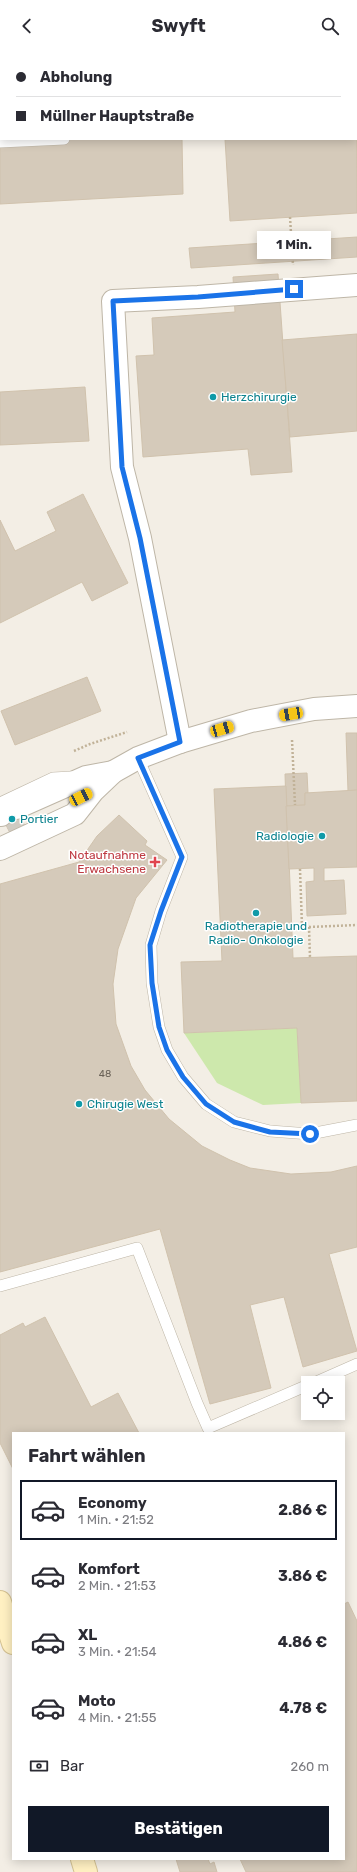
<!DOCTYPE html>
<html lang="de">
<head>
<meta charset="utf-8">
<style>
  :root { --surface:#fff; --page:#f7f7f7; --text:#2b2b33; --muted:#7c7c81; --line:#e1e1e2; --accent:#111827 }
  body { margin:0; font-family:Rubik,sans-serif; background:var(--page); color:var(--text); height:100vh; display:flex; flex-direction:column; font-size:15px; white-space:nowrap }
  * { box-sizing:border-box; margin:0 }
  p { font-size:13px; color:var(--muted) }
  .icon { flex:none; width:22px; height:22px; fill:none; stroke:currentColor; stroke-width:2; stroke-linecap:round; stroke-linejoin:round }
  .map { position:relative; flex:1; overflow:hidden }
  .sheet { position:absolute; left:12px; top:1380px; width:333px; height:428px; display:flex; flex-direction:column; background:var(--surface); border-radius:0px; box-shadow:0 2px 10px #0003 }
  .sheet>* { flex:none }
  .hud { position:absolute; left:0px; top:0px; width:357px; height:88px; box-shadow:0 2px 10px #0003; display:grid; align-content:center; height:88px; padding:0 16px; background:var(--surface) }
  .tools { position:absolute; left:301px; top:1324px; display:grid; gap:8px }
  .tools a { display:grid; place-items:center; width:44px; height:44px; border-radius:0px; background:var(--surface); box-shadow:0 2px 10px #0003; font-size:20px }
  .end { position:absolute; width:18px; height:18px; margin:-9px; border:5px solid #1a73e8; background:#fff; box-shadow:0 0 0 2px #fff }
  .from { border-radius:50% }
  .bubble { position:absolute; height:28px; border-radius:0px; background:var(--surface); box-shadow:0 2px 10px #0003; font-size:13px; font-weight:700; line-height:28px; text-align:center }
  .car { position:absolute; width:12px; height:24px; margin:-12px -6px; border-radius:5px; box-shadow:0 0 3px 1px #0007; background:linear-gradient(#f5c518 24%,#345 0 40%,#f5c518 0 76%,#345 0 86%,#f5c518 0) }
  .hud b { display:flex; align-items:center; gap:14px; height:38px; font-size:15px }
  .hud b+b { border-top:1px solid var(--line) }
  .hud i { width:10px; height:10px; background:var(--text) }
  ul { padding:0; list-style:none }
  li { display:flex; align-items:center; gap:12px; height:60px; margin:0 8px 6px; padding:0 8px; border:2px solid transparent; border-radius:0px }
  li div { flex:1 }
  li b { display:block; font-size:15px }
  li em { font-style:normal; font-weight:700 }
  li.on { border-color:var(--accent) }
  li>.icon { width:36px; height:36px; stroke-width:1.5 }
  h2 { padding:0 16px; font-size:18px; line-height:48px }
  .pay { display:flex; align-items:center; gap:10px; height:44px; padding:0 16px; font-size:15px }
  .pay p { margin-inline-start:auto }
  .cta { display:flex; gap:8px; margin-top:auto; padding:8px 16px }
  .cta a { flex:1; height:46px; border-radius:0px; background:var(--accent); color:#fff; font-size:16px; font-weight:700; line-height:46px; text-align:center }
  header { display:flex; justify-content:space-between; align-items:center; height:52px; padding:0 16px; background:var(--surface); font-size:18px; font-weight:700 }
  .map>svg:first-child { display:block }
</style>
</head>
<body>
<header><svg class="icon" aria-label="back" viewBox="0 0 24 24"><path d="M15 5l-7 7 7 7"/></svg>Swyft<svg class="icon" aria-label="search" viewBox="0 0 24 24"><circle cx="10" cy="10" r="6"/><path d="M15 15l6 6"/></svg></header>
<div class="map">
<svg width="357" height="1820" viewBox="0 0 357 1820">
  <rect width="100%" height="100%" fill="#f3eee5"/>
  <polygon fill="#cde8ac" points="297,976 301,1051 263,1053 217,1031 184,981"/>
  <g fill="#d5caba" stroke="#d0c2ad">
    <polygon points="356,3 357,161 230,169 225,87 356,87"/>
    <polygon points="0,17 1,87 182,87 183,142 0,152"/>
    <polygon points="357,185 357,205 191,216 189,196"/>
    <polygon points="278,222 292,420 251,423 248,397 143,405 136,304 154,303 152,266 235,260 233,225"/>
    <polygon points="357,282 357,379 290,385 282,288"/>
    <polygon points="85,335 89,389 0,393 0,340"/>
    <polygon points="83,442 128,531 92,549 82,530 0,571 0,468 15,499 56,479 47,460"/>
    <polygon points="87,625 101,659 15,693 1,659"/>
    <polygon points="346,681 357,681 357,738 348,739"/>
    <polygon points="307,721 308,741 305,741 305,753 286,754 285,722"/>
    <polygon points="286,734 293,906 357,904 357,1049 301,1051 297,976 184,981 181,910 222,909 214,737"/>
    <polygon points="357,738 357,815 324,816 324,829 344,828 346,862 307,864 306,830 314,829 314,816 289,817 286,754 305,753 305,741"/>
    <polygon points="13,750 27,778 12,785 0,761"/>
    <polygon points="119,763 147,789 145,793 167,808 136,846 118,897 113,932 116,972 131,1014 145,1038 169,1067 202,1094 230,1108 250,1116 291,1122 331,1120 357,1114 357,1195 329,1202 357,1299 303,1315 284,1245 250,1253 271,1336 210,1352 160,1177 0,1220 0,832 79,810 97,784"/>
    <polygon points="45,1265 91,1355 118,1341 139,1381 13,1381 13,1417 0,1391 0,1283 23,1271 25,1275"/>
    <polygon points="348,1550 357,1569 357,1820 246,1820 240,1807 344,1807 344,1552"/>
    <polygon points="176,1807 208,1807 210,1812 214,1810 217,1820 180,1820"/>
  </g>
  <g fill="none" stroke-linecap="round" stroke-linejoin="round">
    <polyline stroke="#d0cbc2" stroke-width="22" stroke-dasharray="22 11" stroke-linecap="butt" points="9,779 24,772"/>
    <g stroke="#beb6a7" stroke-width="12">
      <g id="lane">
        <polyline points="118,1 140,0"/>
        <polyline points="0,6 1,6"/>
        <polyline points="0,90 64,87"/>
        <polyline points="138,706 182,805 161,859 151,893 152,931 159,975 167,998 183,1025 206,1052 234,1070 270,1079 310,1082 357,1073"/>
        <polyline points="0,751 53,726 71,725"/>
        <polyline points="0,1234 137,1196 197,1351 208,1376 308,1333"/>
        <polyline points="314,1331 357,1312"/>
      </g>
    </g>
    <g stroke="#beb6a7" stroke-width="24">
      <g id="street">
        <polyline points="180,690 140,486 122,415 113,249 198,245 357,233"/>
        <polyline points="16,756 86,725 113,720"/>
        <polyline points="0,763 1,763"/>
        <polyline points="0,797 75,762 93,739 113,720 138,706 180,690 251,669 314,657 357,654"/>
      </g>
    </g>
    <g stroke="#d4c293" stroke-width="24">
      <g id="secondary">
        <polyline points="0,1550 13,1591"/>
        <polyline points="82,1807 86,1820"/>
      </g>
    </g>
    <g stroke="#c1b298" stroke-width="2.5" stroke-dasharray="2 2" stroke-linecap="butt">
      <polyline points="290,165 293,213"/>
      <polyline points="292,688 295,753"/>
      <polyline points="74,699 90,692 127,680"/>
      <polyline points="300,817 302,874 309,875 310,906"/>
      <polyline points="309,875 357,873"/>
    </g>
    <use href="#lane" stroke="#fff" stroke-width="11"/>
    <use href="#street" stroke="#fff" stroke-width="22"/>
    <use href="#secondary" stroke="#fff0c2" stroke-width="22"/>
  </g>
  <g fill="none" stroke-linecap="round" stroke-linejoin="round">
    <polyline stroke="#1a73e8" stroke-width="5" points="294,237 198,245 113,249 122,415 140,486 180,690 138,706 182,805 161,859 150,893 152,931 159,975 167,998 183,1025 206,1052 234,1070 270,1080 310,1082"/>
  </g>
  <g fill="#0f9aa8" stroke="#fff" stroke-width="1.5">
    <circle cx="213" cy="345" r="4"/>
    <circle cx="12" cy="767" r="4"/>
    <circle cx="322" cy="784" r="4"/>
    <circle cx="256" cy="861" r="4"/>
    <circle cx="79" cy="1052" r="4"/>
  </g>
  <path fill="#e0444e" stroke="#fff" stroke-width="1.5" d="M153 804h4v4h4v4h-4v4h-4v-4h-4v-4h4z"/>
  <g text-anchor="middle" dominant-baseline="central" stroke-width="3" stroke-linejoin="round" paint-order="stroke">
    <g font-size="10" fill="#696156">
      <text x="105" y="1022">48</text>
    </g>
    <g font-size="12" fill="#0d838f" stroke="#fff" text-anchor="start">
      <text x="221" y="345">Herzchirurgie</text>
      <text x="20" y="767">Portier</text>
      <text x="314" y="784" text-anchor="end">Radiologie</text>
      <text x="256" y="874" text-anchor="middle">Radiotherapie und<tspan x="256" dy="14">Radio- Onkologie</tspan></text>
      <text x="87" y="1052">Chirugie West</text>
    </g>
    <g font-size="12" fill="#be3a42" stroke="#fff" text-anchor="end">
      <text x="146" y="803">Notaufnahme<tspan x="146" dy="14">Erwachsene</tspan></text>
    </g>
  </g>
</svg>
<div class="tools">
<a><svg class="icon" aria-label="locate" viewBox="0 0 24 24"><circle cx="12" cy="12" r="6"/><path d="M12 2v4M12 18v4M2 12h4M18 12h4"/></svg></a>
</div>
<i class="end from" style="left:310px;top:1082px"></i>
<i class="end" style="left:294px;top:237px"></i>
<div class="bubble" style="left:257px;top:179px;width:74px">1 Min.</div>
<i class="car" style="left:291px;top:662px;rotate:260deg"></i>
<i class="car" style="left:222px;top:677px;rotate:74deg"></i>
<i class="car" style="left:81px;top:745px;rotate:64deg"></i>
<div class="hud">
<b><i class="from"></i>Abholung</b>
<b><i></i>Müllner Hauptstraße</b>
</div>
<section class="sheet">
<h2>Fahrt wählen</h2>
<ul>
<li class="on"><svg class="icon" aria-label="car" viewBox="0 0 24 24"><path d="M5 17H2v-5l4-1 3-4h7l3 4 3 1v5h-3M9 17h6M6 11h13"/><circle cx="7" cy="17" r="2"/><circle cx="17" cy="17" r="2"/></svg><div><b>Economy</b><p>1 Min. · 21:52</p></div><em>2.86 €</em></li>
<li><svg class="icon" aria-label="car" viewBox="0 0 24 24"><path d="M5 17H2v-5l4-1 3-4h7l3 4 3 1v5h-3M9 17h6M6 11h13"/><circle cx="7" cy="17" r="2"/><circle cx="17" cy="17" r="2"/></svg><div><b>Komfort</b><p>2 Min. · 21:53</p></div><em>3.86 €</em></li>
<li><svg class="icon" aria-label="car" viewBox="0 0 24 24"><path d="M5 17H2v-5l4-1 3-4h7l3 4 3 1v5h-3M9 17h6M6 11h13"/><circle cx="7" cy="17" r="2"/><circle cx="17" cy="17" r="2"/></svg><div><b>XL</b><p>3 Min. · 21:54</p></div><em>4.86 €</em></li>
<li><svg class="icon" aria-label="car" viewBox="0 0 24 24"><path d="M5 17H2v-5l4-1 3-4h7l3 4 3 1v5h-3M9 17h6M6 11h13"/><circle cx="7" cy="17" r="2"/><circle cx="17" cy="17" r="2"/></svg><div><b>Moto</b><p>4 Min. · 21:55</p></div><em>4.78 €</em></li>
</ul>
<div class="pay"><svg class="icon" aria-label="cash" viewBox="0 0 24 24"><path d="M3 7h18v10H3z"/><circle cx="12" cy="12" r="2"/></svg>Bar<p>260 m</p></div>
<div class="cta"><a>Bestätigen</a></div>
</section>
</div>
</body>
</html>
